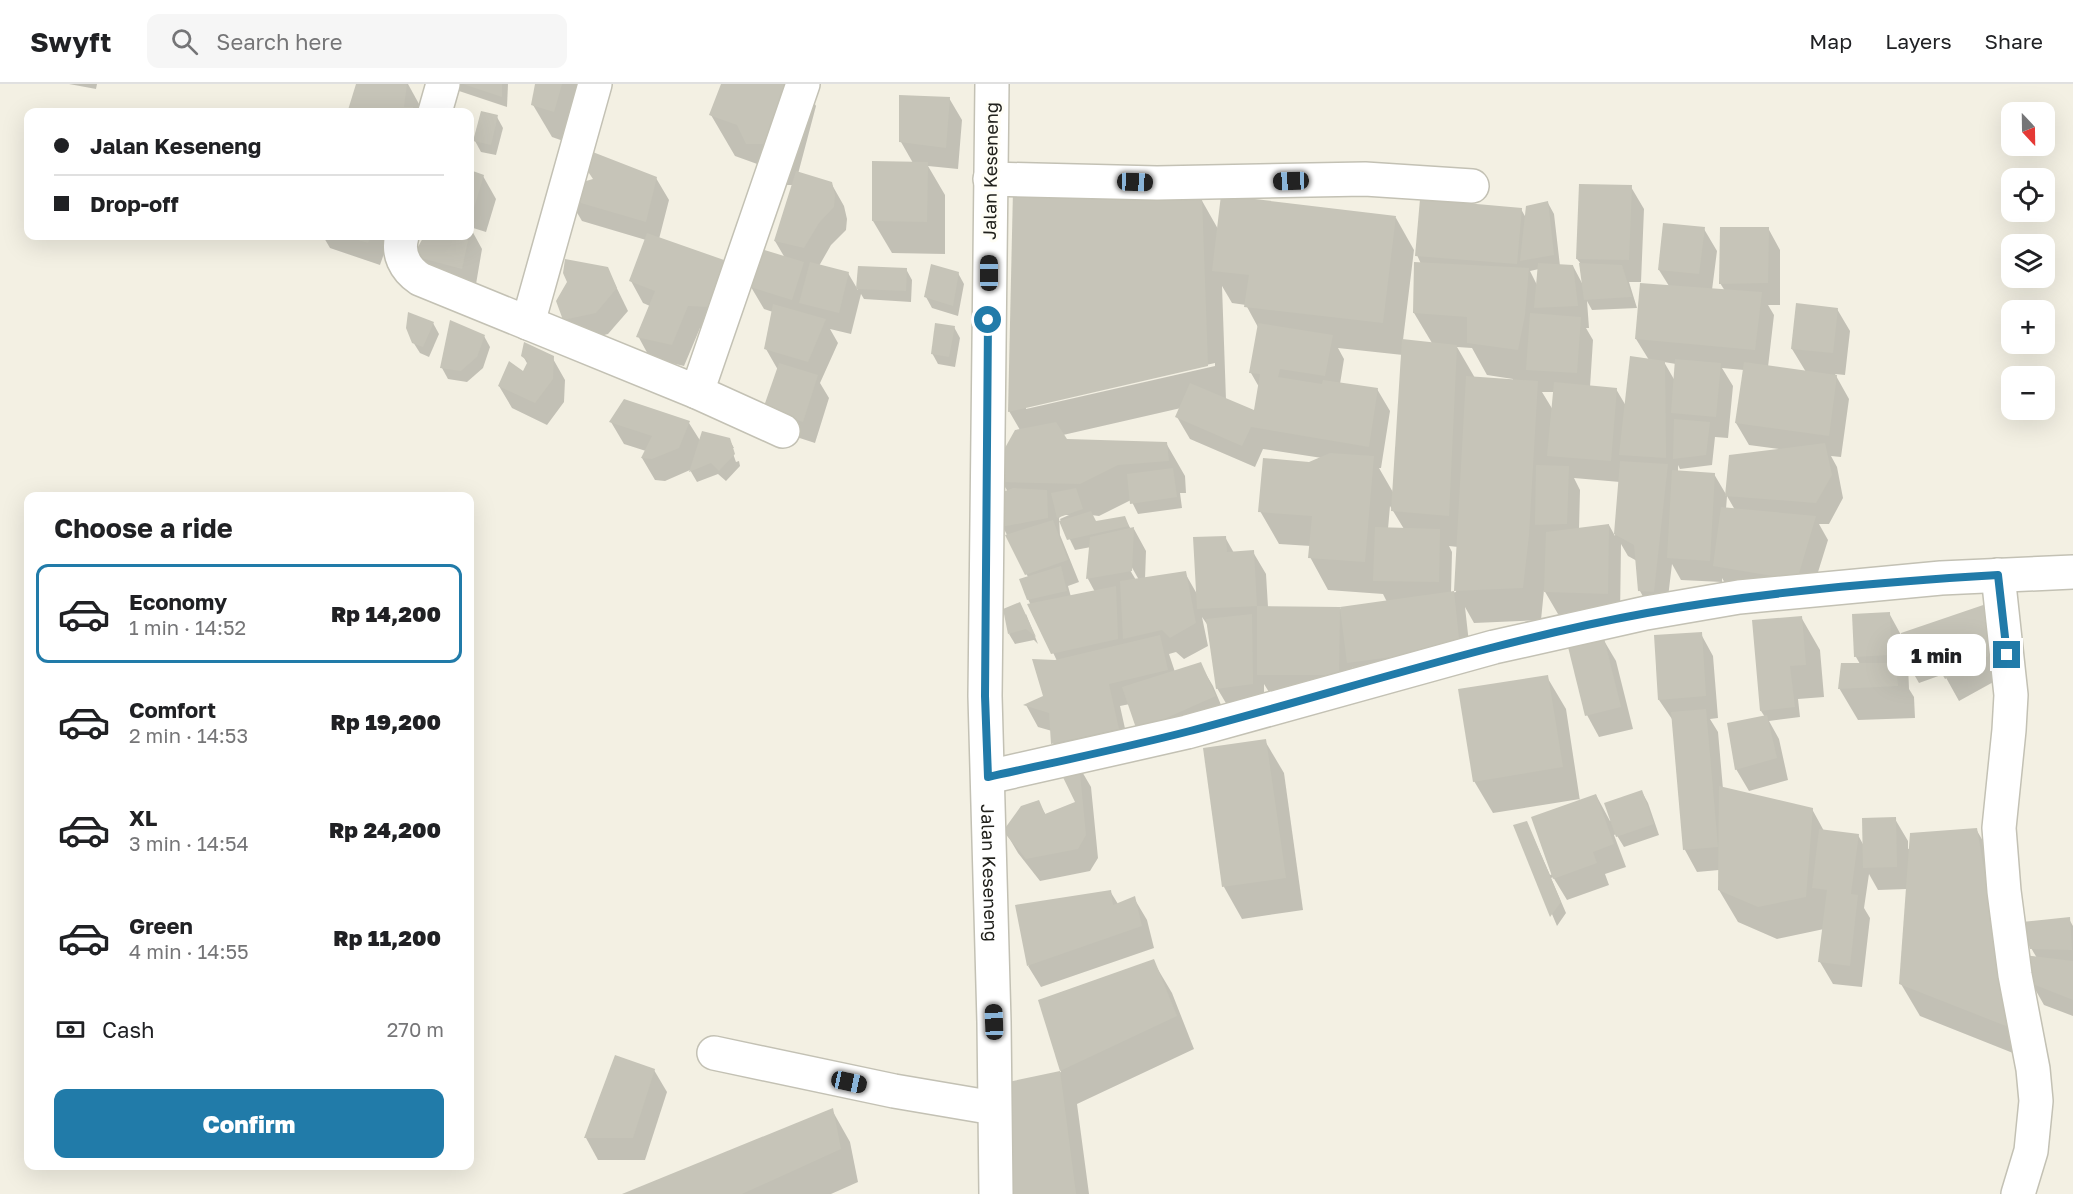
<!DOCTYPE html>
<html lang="en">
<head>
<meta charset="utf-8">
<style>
  :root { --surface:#fff; --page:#f6f6f6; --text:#202124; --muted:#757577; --line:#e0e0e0; --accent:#217ba9 }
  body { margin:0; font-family:"Golos Text",sans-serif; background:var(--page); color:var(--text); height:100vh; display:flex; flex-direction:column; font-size:22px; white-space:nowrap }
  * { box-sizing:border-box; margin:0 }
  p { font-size:20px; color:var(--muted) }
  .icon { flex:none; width:33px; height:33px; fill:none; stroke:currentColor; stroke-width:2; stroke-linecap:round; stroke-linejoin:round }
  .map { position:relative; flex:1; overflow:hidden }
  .side { position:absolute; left:24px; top:408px; width:450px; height:678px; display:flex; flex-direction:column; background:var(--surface); border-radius:12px; box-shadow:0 6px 24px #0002 }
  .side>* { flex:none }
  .hud { position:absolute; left:24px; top:24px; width:450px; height:132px; border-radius:12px; box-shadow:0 6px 24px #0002; display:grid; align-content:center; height:132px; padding:0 30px; background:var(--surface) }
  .needle { width:39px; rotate:158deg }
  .tools { position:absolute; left:2001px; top:18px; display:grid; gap:12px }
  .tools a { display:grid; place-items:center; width:54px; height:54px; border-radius:12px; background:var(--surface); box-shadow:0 6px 24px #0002; font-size:30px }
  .end { position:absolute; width:27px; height:27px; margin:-14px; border:8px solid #217ba9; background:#fff; box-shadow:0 0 0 3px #fff }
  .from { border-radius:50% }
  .bubble { position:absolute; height:42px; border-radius:12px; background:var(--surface); box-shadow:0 6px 24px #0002; font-size:20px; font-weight:800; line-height:42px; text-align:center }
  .car { position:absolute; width:18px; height:36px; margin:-18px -9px; border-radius:8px; box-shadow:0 0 4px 2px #0007; background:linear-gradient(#222 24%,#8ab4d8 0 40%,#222 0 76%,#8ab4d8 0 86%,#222 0) }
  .hud b { display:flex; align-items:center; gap:21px; height:57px; font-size:22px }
  .hud b+b { border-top:2px solid var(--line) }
  .hud i { width:15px; height:15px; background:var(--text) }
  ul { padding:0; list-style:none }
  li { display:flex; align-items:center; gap:18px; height:99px; margin:0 12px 9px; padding:0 18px; border:3px solid transparent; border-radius:12px }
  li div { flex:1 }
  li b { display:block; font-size:22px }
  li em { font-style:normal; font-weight:800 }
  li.on { border-color:var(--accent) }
  li>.icon { width:54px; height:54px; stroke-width:1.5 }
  h2 { padding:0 30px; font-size:27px; line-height:72px }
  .pay { display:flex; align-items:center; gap:15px; height:66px; padding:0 30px; font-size:22px }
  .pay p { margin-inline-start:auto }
  .primary-button { display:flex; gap:12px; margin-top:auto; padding:12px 30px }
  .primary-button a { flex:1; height:69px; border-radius:12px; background:var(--accent); color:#fff; font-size:24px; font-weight:800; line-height:69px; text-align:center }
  header { display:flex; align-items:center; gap:36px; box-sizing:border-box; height:84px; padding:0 30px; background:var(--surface); border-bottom:2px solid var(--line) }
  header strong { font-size:28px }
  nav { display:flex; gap:33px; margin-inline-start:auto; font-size:21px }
  .search { width:420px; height:54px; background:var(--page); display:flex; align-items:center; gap:15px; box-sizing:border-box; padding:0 21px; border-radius:12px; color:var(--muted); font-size:22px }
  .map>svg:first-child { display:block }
</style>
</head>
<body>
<header>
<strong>Swyft</strong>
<div class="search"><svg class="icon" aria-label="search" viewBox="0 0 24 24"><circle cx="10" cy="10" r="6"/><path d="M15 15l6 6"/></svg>Search here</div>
<nav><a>Map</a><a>Layers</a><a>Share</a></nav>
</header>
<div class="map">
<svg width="2073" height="1110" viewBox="0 0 2073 1110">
  <rect width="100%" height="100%" fill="#f3f0e3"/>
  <g fill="#0003" fill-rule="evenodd">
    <polygon points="69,0 97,0 96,5"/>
    <polygon points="357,0 408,0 419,20 418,28 351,28 350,26"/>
    <polygon points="455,0 508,0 507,23 459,7"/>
    <polygon points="536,0 589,0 572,60 552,53 533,21"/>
    <polygon points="722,0 804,0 816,22 798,90 831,99 844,122 847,135 846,146 831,161 819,182 848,189 858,206 859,184 906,185 912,196 911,218 864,215 861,210 851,250 830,245 838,259 820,299 829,314 815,359 778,347 778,286 766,265 773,228 764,225 751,203 785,174 775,157 793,101 771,101 760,81 735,72 711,31"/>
    <polygon points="949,14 962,36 958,85 928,82 945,111 945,170 892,169 873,137 913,79 901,58"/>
    <polygon points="497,33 503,44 496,71 481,68 475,57"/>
    <polygon points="470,88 483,92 496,115 486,148 470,143"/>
    <polygon points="656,94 669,116 659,155 723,177 736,200 721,245 700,244 684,282 650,274 638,252 650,222 643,219 631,197 646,156 582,137 569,115"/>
    <path d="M 1631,103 L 1644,125 L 1641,198 L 1629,198 L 1637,224 L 1592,226 L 1587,217 L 1589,244 L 1586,244 L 1593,256 L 1590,303 L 1616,305 L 1626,322 L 1649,276 L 1636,255 L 1641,199 L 1641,200 L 1669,202 L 1659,186 L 1704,145 L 1717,167 L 1712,206 L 1725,207 L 1720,199 L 1768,144 L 1780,166 L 1780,221 L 1768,221 L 1774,231 L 1768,283 L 1806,288 L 1792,265 L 1837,225 L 1850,247 L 1845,291 L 1835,290 L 1849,315 L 1841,373 L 1831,372 L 1837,383 L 1843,414 L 1829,440 L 1819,440 L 1828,456 L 1809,517 L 1728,504 L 1722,494 L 1722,498 L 1681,496 L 1672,480 L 1666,530 L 1652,529 L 1640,507 L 1637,477 L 1628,472 L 1621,460 L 1620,532 L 1558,530 L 1544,506 L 1541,536 L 1474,539 L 1465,523 L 1472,586 L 1362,600 L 1352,583 L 1351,613 L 1272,613 L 1264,600 L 1264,621 L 1230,626 L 1217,604 L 1209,543 L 1202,533 L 1208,562 L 1184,575 L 1176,568 L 1169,570 L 1175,588 L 1200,580 L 1213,602 L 1227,635 L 1151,668 L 1130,620 L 1120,622 L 1130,667 L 1077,679 L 1091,703 L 1098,774 L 1090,787 L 1040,797 L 1018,769 L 1005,747 L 1038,718 L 1046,731 L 1077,719 L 1067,683 L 1053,659 L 1052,647 L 1038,643 L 1026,621 L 1045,613 L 1057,577 L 1028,515 L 1028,493 L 1003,443 L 1008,408 L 1002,398 L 1020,346 L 1009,327 L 1201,115 L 1218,145 L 1396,134 L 1414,166 L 1403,256 L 1432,259 L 1414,229 L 1421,180 L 1417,171 L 1521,125 L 1526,134 L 1548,119 L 1554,130 L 1560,182 L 1573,182 L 1583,201 L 1581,180 L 1577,175 ZM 1539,185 L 1538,203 L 1530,187 ZM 1222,202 L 1232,219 L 1246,221 L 1259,245 L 1251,289 L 1259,303 L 1255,328 L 1226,316 ZM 1457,263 L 1472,264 L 1487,291 L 1513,295 L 1513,297 L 1475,294 ZM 1338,264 L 1403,271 L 1394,410 L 1379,384 L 1381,384 L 1390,327 L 1377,305 L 1340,300 L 1344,275 ZM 1664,278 L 1676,280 L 1675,297 ZM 1215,279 L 1215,282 L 1026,325 L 1026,322 ZM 1722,284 L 1744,286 L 1736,339 L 1749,361 L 1779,365 L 1727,412 L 1714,390 L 1678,388 L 1678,381 L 1680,385 L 1712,381 L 1715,353 L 1728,354 L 1733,302 ZM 1542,308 L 1554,308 L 1553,326 ZM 1181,324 L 1177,333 L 1190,355 L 1255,383 L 1263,365 L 1322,374 L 1309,380 L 1260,427 L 1279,460 L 1311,462 L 1310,473 L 1328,506 L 1383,510 L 1387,518 L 1341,525 L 1268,523 L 1266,490 L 1253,468 L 1234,469 L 1225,453 L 1197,510 L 1185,489 L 1145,495 L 1146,467 L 1134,445 L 1131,445 L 1124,434 L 1096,438 L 1091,431 L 1099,432 L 1131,416 L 1138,430 L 1182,424 L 1180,409 L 1186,409 L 1185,392 L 1166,359 L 1066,357 L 1063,351 ZM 1574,394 L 1620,398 L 1615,452 L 1609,441 L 1579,445 L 1580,406 ZM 1727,412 L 1735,426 L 1726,425 ZM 1390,422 L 1404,445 L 1388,445 ZM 1069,431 L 1060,435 L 1075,466 L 1091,463 L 1088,495 L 1095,508 L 1071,513 L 1068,502 L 1079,498 L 1060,451 L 1059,434 L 1062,431 ZM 1449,462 L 1458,463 L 1456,508 L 1451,509 L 1452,468 ZM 1130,480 L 1139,496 L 1136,496 L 1127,481 Z"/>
    <polygon points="470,143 482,165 475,206 427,194 415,172 426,152 470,152"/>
    <polygon points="323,152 390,152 380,181 330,164"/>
    <polygon points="607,184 628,227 608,250 578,258 565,236"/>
    <polygon points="958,189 964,200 958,232 932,224 926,213"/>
    <polygon points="433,239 439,250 429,273 420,269 413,258"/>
    <polygon points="954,243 960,254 955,283 938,280 932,269"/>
    <polygon points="484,252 490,263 483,284 467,298 448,295 442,284"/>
    <polygon points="523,272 552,273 565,296 564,318 547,341 512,324 499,302 523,289 528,281"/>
    <polygon points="625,317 689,339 701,358 729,355 734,364 731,364 736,378 739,377 740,382 726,397 718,390 697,398 690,386 665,397 655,396 642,374 646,367 624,360 611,338"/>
    <polygon points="1994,519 2006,591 1959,617 1944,590 1919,599 1908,580 1909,605 1914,613 1915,634 1858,636 1839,604 1860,580 1856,573 1853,532 1889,529 1901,551"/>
    <polygon points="1026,530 1038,560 1034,556 1015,560 1009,550"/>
    <polygon points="1801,533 1820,566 1824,613 1798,615 1800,633 1769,637 1779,655 1788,696 1749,707 1736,685 1765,633 1761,627"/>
    <polygon points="1701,550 1713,572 1718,634 1710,635 1718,648 1723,705 1812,725 1824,747 1858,751 1864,762 1895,735 1908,757 1908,765 1976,745 1995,778 2028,975 1920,932 1901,900 1907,805 1878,806 1869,790 1864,824 1870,834 1862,903 1833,900 1820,878 1824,845 1777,855 1738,838 1719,806 1719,786 1697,788 1685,766 1674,638 1659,616"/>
    <polygon points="1603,555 1616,577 1633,645 1599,653 1587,631"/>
    <polygon points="1547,593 1566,625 1580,717 1596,711 1610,737 1642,708 1648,719 1659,751 1624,763 1616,750 1614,751 1626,783 1605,790 1609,801 1567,816 1553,793 1551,794 1566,829 1557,842 1515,742 1527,739 1550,791 1553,790 1580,715 1493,729 1474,697"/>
    <polygon points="1265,657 1284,689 1303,826 1242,835 1224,803"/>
    <polygon points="1110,807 1118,820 1134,814 1147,836 1154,864 1041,903 1028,882"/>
    <polygon points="2069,835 2073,842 2073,932 2044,921 2031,898 2037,874 2031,864"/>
    <polygon points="1153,877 1172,909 1194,965 1077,1020 1089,1110 1014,1110 1010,999 1061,988 1040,917"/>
    <polygon points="654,986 667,1008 645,1076 598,1076 586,1054"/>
    <polygon points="832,1026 850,1058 858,1098 831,1110 626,1110"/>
  </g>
  <g fill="#c6c4b8">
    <polygon points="356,0 407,0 404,23 413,23 413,28 355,28 348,26"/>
    <polygon points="463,0 502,0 502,13"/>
    <polygon points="535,0 562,0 554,28 531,21"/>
    <polygon points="721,0 788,0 772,60 746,60 737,41 709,31"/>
    <polygon points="899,11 950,13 946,64 899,58"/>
    <polygon points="481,27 498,31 491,61 473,57"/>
    <polygon points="585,65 657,93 646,138 567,115 579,99 593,95 583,80"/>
    <polygon points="872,77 928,78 927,138 872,137"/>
    <polygon points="470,86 484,91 473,127 470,126"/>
    <polygon points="796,87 832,98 835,111 834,123 819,139 804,164 774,157"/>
    <polygon points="1579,100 1632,101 1629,176 1576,175"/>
    <polygon points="1013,106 1202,114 1208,282 1008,328"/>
    <polygon points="1221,111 1396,132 1383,239 1244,223 1249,191 1212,187"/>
    <polygon points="1420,115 1522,124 1517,180 1415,172"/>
    <polygon points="1548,117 1554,171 1520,177 1526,122"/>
    <polygon points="1663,139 1705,143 1699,190 1658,186"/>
    <polygon points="1720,143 1769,143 1768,199 1719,200"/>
    <polygon points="647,149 724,176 709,223 688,222 672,261 636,253 655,207 629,197"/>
    <polygon points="345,152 371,152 368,159"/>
    <polygon points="424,152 469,152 462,185 413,172"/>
    <polygon points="761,165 804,178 792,216 750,203"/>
    <polygon points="565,175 608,183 617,204 596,229 563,236 556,217 567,198 563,189"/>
    <polygon points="810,178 849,188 839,229 799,219"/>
    <polygon points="1414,178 1529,184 1525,231 1518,266 1467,259 1467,233 1413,229"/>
    <polygon points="1538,179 1573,181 1578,222 1534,224"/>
    <polygon points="1579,179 1622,181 1632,213 1584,216"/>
    <polygon points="931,180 959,188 953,222 924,213"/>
    <polygon points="858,182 907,184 906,207 856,205"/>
    <polygon points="1640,199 1762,208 1755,266 1635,255"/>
    <polygon points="1796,219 1838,224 1833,269 1791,265"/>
    <polygon points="773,220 826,235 808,278 764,265"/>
    <polygon points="408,228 434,238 423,263 412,259 406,244"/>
    <polygon points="1530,229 1581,233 1577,289 1526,286"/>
    <polygon points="450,236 485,251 477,273 461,287 440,284"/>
    <polygon points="935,239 955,242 949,273 931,270"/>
    <polygon points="1258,239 1333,251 1325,292 1280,285 1278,293 1322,300 1323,296 1378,304 1369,363 1251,343 1242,362 1175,333 1190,299 1254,326 1260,290 1249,289"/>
    <polygon points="1402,255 1457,261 1449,432 1391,427"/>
    <polygon points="524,258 554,272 553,295 535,319 498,302 509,277 523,287 528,277 521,272"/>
    <polygon points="1630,272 1665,277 1666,374 1619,371"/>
    <polygon points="1675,275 1721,279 1716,333 1671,329"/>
    <polygon points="1744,278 1837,291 1829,352 1735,339"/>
    <polygon points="779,279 818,291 803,338 763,325"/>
    <polygon points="1466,292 1538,297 1529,451 1523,504 1454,507 1460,564 1347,579 1340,523 1454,507"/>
    <polygon points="1554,298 1617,304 1611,377 1547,372"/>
    <polygon points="624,315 690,337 679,364 652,375 641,374 652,352 609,338"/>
    <polygon points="1674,335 1710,338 1706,371 1673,375"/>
    <polygon points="1056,338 1067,355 1167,358 1169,377 1118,381 1080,400 1001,398 996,380 1015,346"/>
    <polygon points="702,347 730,354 735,370 719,387 711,379 689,388"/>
    <polygon points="1825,359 1832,391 1816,419 1725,412 1729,371"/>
    <polygon points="1330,369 1374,372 1365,478 1308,474 1312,432 1258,428 1263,374 1309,378"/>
    <polygon points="1620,377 1668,380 1654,508 1638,507 1634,461 1614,450"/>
    <polygon points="1536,381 1569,382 1567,440 1535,441"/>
    <polygon points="1173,384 1177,413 1130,420 1127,390"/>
    <polygon points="1672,386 1715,389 1710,477 1667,474"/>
    <polygon points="1013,404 1047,406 1048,434 1001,443 992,412"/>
    <polygon points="1076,404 1083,425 1057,434 1051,409"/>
    <polygon points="1721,423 1816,432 1797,496 1713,482"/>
    <polygon points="1091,427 1096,437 1125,432 1129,442 1067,456 1059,437"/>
    <polygon points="1053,436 1068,476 1025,491 1005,451"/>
    <polygon points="1609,440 1608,510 1544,508 1546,448"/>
    <polygon points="1134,443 1132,487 1086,495 1090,453"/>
    <polygon points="1375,443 1440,445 1439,498 1373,497"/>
    <polygon points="1226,452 1227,468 1254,466 1257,522 1340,523 1339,591 1257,591 1257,522 1197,525 1193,453"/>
    <polygon points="1061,482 1067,507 1027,516 1019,495"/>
    <polygon points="1186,487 1196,539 1170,554 1162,546 1123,555 1120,497"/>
    <polygon points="1116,502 1118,555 1051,570 1027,520"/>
    <polygon points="1995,517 1994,569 1945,595 1930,569 1905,578 1901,549"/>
    <polygon points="1020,518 1036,553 1026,545 1008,550 1003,525"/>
    <polygon points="1890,528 1891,571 1854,573 1852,530"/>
    <polygon points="1252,530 1253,600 1216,605 1206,535"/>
    <polygon points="1802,532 1806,581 1790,582 1795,623 1760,627 1752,536"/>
    <polygon points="1702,548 1706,612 1658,616 1654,551"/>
    <polygon points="1160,551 1168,586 1109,600 1119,645 1051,660 1049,629 1023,621 1043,612 1032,575 1055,576"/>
    <polygon points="1604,554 1621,623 1585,632 1568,563"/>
    <polygon points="1201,578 1216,612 1137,647 1122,603"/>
    <polygon points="1841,579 1896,579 1898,602 1838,605"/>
    <polygon points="1548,591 1563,683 1473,698 1458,605"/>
    <polygon points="1706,625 1718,763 1683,766 1671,628"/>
    <polygon points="1767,631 1777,674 1735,686 1727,639"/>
    <polygon points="1266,655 1286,794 1222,803 1203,664"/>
    <polygon points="1079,679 1086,751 1078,765 1026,775 1003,747 1021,722 1039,716 1045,730 1075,718 1058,683"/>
    <polygon points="1719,702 1813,724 1806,813 1758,823 1718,806"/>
    <polygon points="1642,706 1654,740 1616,753 1604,719"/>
    <polygon points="1596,710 1614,760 1593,768 1597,779 1553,795 1531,733"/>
    <polygon points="1896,733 1897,783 1863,784 1862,734"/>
    <polygon points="1527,737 1561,818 1550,833 1513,741"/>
    <polygon points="1977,744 2011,944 1899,900 1910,749"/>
    <polygon points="1819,745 1859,750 1851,810 1858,811 1850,882 1818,878 1827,806 1812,804"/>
    <polygon points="1111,806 1113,821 1135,812 1142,842 1027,882 1015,821"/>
    <polygon points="2070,833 2072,866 2030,865 2022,838"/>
    <polygon points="2023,871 2073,877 2073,916 2030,899"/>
    <polygon points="1154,875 1177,932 1060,987 1038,916"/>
    <polygon points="615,971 655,985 633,1054 584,1054"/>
    <polygon points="1060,987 1076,1110 1013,1110 1008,998"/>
    <polygon points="833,1024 841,1065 742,1110 622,1110"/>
  </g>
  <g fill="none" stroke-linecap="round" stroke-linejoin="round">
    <g stroke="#c3c1b4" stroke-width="36">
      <g id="minor">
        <path id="s1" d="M 992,0 L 985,612 L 994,938 L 996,1110"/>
        <polyline points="435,28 443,0"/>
        <polyline points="990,95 1157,99 1365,95 1472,102"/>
        <path d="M 402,152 C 397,169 405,185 420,195 L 697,308 L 783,347"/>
        <polyline points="528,239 595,0"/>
        <polyline points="697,308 803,0"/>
        <polyline points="1998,491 2011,611 2009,646 1999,744 2004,807 2015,891 2033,985 2036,1017 2031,1067 2018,1110"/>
        <polyline points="988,693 1187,648 1494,563 1646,529 1739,513 1941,494 2073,488"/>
        <polyline points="714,969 894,1007 994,1024"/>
      </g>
    </g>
    <use href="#minor" stroke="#fff" stroke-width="33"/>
  </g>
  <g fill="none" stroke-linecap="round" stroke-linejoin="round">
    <path stroke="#217ba9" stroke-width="8" d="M 988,236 L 985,612 L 988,693 C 1056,678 1124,664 1190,647 C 1342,607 1493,557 1647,529 C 1763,508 1880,498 1998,491 L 2007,571"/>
  </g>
  <g text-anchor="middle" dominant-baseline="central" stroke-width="6" stroke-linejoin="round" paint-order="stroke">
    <g font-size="18" fill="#21211c" stroke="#fffef6">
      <text transform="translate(990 87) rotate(-89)">Jalan Keseneng</text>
      <text stroke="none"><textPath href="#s1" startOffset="789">Jalan Keseneng</textPath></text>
    </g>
  </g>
</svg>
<div class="tools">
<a><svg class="needle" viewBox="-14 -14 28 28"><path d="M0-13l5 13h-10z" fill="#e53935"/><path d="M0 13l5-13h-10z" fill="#757577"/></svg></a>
<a><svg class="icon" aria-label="locate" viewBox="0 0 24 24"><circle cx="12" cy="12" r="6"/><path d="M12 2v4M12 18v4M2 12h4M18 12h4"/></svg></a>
<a><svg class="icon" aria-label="layers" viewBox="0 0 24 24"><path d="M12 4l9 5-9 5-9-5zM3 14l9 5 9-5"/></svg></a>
<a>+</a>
<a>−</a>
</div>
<i class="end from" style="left:988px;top:236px"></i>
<i class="end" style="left:2007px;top:571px"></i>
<div class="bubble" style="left:1887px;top:550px;width:99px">1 min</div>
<i class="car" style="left:1291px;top:97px;rotate:268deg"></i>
<i class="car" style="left:1135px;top:98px;rotate:92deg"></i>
<i class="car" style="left:989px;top:189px;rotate:0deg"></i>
<i class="car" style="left:994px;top:938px;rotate:358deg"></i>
<i class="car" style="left:849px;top:998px;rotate:102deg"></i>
<div class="hud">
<b><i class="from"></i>Jalan Keseneng</b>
<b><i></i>Drop-off</b>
</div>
<section class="side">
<h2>Choose a ride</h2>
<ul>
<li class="on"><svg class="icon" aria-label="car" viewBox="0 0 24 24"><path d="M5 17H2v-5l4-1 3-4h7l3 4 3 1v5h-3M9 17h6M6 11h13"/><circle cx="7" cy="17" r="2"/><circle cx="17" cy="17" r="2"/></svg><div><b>Economy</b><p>1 min · 14:52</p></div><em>Rp 14,200</em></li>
<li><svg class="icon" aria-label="car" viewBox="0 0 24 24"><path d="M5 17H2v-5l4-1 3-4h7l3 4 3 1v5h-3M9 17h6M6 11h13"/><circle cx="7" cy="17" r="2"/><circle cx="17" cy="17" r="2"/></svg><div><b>Comfort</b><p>2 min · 14:53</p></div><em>Rp 19,200</em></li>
<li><svg class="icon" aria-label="car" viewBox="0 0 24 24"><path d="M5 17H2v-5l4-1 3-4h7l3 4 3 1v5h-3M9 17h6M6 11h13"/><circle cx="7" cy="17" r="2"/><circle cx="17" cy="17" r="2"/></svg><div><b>XL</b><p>3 min · 14:54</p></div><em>Rp 24,200</em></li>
<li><svg class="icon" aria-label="car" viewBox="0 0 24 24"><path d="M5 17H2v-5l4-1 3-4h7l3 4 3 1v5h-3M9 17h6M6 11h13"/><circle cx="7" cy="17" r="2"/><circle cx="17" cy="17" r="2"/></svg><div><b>Green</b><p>4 min · 14:55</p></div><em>Rp 11,200</em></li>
</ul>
<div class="pay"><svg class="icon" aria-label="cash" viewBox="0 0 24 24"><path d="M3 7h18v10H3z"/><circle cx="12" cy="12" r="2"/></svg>Cash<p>270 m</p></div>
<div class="primary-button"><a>Confirm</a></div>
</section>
</div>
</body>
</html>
